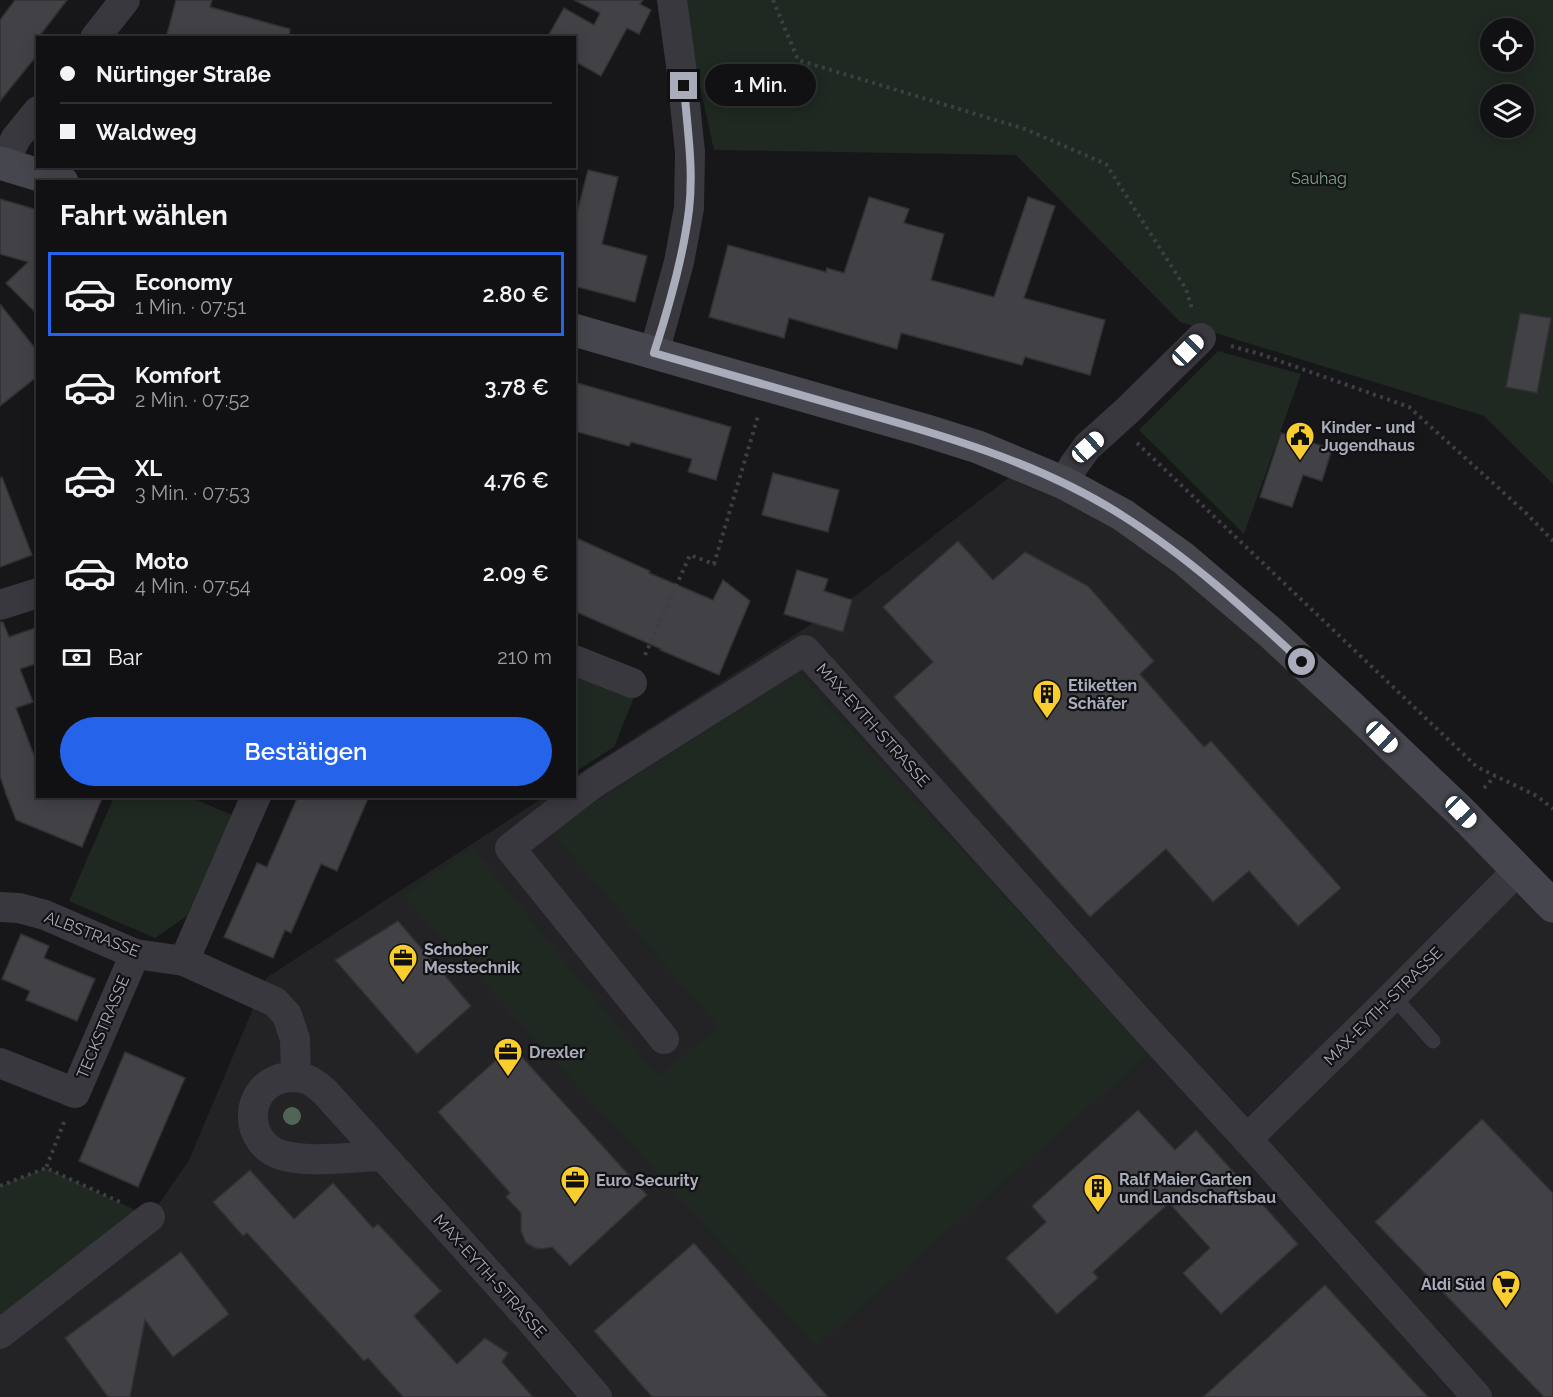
<!DOCTYPE html>
<html lang="de">
<head>
<meta charset="utf-8">
<style>
  :root { --surface:#111113; --page:#1a1a1c; --text:#f1f3f6; --muted:#9c9da0; --line:#303133; --accent:#2563eb }
  body { margin:0; font-family:Raleway,sans-serif; background:var(--page); color:var(--text); height:100vh; display:flex; flex-direction:column; font-size:22px; white-space:nowrap }
  * { box-sizing:border-box; margin:0 }
  p { font-size:20px; color:var(--muted) }
  .icon { flex:none; width:33px; height:33px; fill:none; stroke:currentColor; stroke-width:2; stroke-linecap:round; stroke-linejoin:round }
  .map { position:relative; flex:1; overflow:hidden }
  .details { position:absolute; left:36px; top:180px; width:540px; height:618px; display:flex; flex-direction:column; background:var(--surface); border-radius:0px; box-shadow:0 3px 15px #0003,0 0 0 2px var(--line) }
  .details>* { flex:none }
  .top-card { position:absolute; left:36px; top:36px; width:540px; height:132px; border-radius:0px; box-shadow:0 3px 15px #0003,0 0 0 2px var(--line); display:grid; align-content:center; height:132px; padding:0 24px; background:var(--surface) }
  .tools { position:absolute; left:1480px; top:18px; display:grid; gap:12px }
  .tools a { display:grid; place-items:center; width:54px; height:54px; border-radius:50%; background:var(--surface); box-shadow:0 3px 15px #0003,0 0 0 2px var(--line); font-size:30px }
  .end { position:absolute; width:27px; height:27px; margin:-14px; border:8px solid #a9acba; background:#111; box-shadow:0 0 0 3px #111 }
  .from { border-radius:50% }
  .bubble { position:absolute; height:42px; border-radius:21px; background:var(--surface); box-shadow:0 3px 15px #0003,0 0 0 2px var(--line); font-size:20px; font-weight:600; line-height:42px; text-align:center }
  .car { position:absolute; width:18px; height:36px; margin:-18px -9px; border-radius:8px; box-shadow:0 0 4px 2px #0007; background:linear-gradient(#fff 24%,#345 0 40%,#fff 0 76%,#345 0 86%,#fff 0) }
  .top-card b { display:flex; align-items:center; gap:21px; height:57px; font-size:22px }
  .top-card b+b { border-top:2px solid var(--line) }
  .top-card i { width:15px; height:15px; background:var(--text) }
  ul { padding:0; list-style:none }
  li { display:flex; align-items:center; gap:18px; height:84px; margin:0 12px 9px; padding:0 12px; border:3px solid transparent; border-radius:0px }
  li div { flex:1 }
  li b { display:block; font-size:22px }
  li em { font-style:normal; font-weight:600 }
  li.active { border-color:var(--accent) }
  li>.icon { width:54px; height:54px; stroke-width:1.5 }
  h2 { padding:0 24px; font-size:27px; line-height:72px }
  .pay { display:flex; align-items:center; gap:15px; height:66px; padding:0 24px; font-size:22px }
  .pay p { margin-inline-start:auto }
  .primary-button { display:flex; gap:12px; margin-top:auto; padding:12px 24px }
  .primary-button a { flex:1; height:69px; border-radius:36px; background:var(--accent); color:#fff; font-size:24px; font-weight:600; line-height:69px; text-align:center }
  .map>svg:first-child { display:block }
</style>
</head>
<body>
<div class="map">
<svg width="1553" height="1397" viewBox="0 0 1553 1397">
  <rect width="100%" height="100%" fill="#171719"/>
  <polygon fill="#232326" points="1024,466 1123,515 1553,906 1553,1397 0,1397 0,1334 150,1217 189,1160 266,978 544,797 574,796 575,776 858,594"/>
  <g fill="#1f2821" fill-rule="evenodd">
    <path d="M 681,0 L 1553,0 L 1553,484 L 1484,416 L 1180,322 L 1016,155 L 714,150 ZM 1491,28 L 1524,28 L 1524,62 L 1491,62 ZM 1491,94 L 1524,94 L 1524,128 L 1491,128 Z"/>
    <polygon points="1218,351 1301,374 1244,534 1139,430"/>
    <polygon points="575,668 635,695 614,747 575,772"/>
    <polygon points="798,672 1149,1054 816,1347 403,895 472,847 658,1076 718,1027 551,831"/>
    <polygon points="114,797 190,797 232,815 187,916 155,938 69,901"/>
    <polygon points="46,1168 150,1217 0,1334 0,1186"/>
  </g>
  <g fill="#414146" stroke="#313135" stroke-width="1.5">
    <polygon points="15,0 67,0 38,38 38,54 0,101 0,20"/>
    <polygon points="176,0 212,0 210,7 290,29 289,38 166,38"/>
    <polygon points="574,0 643,0 640,4 651,10 639,34 627,28 601,76 574,61 574,38 547,38 564,8 594,25 600,13"/>
    <polygon points="588,170 618,177 602,244 647,256 635,302 574,286 574,224"/>
    <polygon points="869,197 909,209 904,223 944,234 931,280 994,297 1028,197 1055,206 1024,298 1105,320 1090,375 1025,357 1022,365 901,333 897,349 789,318 784,338 709,317 728,245 826,272 827,268 844,273"/>
    <polygon points="0,199 38,210 38,315 6,283 28,262 0,254"/>
    <polygon points="0,304 38,352 38,376 0,406"/>
    <polygon points="1520,313 1551,318 1537,393 1506,387"/>
    <polygon points="574,382 731,427 716,480 688,472 692,459 631,442 629,446 574,431"/>
    <polygon points="1281,433 1332,449 1322,481 1303,475 1292,507 1260,497"/>
    <polygon points="773,473 839,490 828,532 762,515"/>
    <polygon points="2,477 32,555 0,567 0,478"/>
    <polygon points="574,537 650,571 649,573 713,600 723,580 750,601 719,675 660,650 661,649 574,611"/>
    <polygon points="958,541 993,580 1025,552 1088,586 1154,661 1140,674 1204,747 1211,741 1341,888 1298,926 1249,871 1213,902 1166,849 1090,917 894,697 933,662 883,607"/>
    <polygon points="797,570 828,579 824,591 852,600 843,632 784,614"/>
    <polygon points="0,622 3,622 9,637 38,627 38,663 20,669 33,702 16,708 38,766 38,796 103,796 82,847 16,820 6,794 0,776"/>
    <polygon points="298,796 369,796 337,871 321,864 291,933 285,930 273,958 224,937 257,863 267,867"/>
    <polygon points="398,921 471,1006 417,1054 335,960"/>
    <polygon points="21,934 49,946 44,958 95,979 77,1021 26,1000 30,991 2,979"/>
    <polygon points="512,1046 647,1195 570,1266 552,1247 542,1249 535,1248 526,1243 521,1231 521,1213 506,1197 510,1193 438,1112"/>
    <polygon points="125,1052 185,1078 138,1187 79,1161"/>
    <polygon points="1138,1110 1175,1150 1196,1130 1298,1244 1221,1314 1183,1273 1210,1248 1169,1203 1093,1272 1098,1278 1057,1314 1006,1258 1046,1222 1032,1206"/>
    <polygon points="1482,1119 1553,1193 1553,1397 1544,1397 1375,1222"/>
    <polygon points="250,1170 294,1219 333,1183 373,1228 378,1224 441,1291 414,1316 457,1364 485,1338 508,1353 502,1362 533,1397 403,1397 368,1358 364,1361 247,1233 243,1236 213,1202"/>
    <polygon points="694,1243 828,1397 652,1397 594,1331"/>
    <polygon points="181,1252 229,1314 173,1357 145,1320 130,1397 108,1397 65,1338"/>
    <polygon points="1325,1285 1428,1397 1203,1397"/>
  </g>
  <g fill="none" stroke-linecap="round" stroke-linejoin="round">
    <g stroke="#3e3f45" stroke-width="4" stroke-dasharray="3 4.5" stroke-linecap="butt">
      <polyline points="773,0 798,60 1025,129 1106,164 1186,289 1192,309"/>
      <polyline points="1231,346 1260,354 1409,407 1526,513 1553,541"/>
      <polyline points="1137,443 1477,767 1537,796 1553,809"/>
      <polyline points="645,655 690,555 714,564 758,416"/>
      <polyline points="1484,788 1495,776"/>
      <polyline points="64,1122 46,1168 120,1202"/>
      <polyline points="0,1186 46,1168"/>
    </g>
    <polyline stroke="#38383e" stroke-width="15" points="1393,996 1433,1041"/>
    <g stroke="#38383e" stroke-width="30">
      <polyline points="95,38 125,0"/>
      <polyline points="3,164 16,138 38,111"/>
      <polyline points="654,353 679,262 689,208 690,152 681,65 672,0"/>
      <polyline points="1064,483 1074,465 1087,447 1128,410 1201,338"/>
      <polyline points="0,605 38,593"/>
      <polyline points="574,660 632,683"/>
      <polyline points="0,907 19,908 45,915 135,954 184,961 275,1002 287,1015 295,1039 296,1076"/>
      <polyline points="184,961 256,796"/>
      <polyline points="664,1039 510,848 594,783 805,650 1156,1040 1247,1139 1477,1397"/>
      <polyline points="0,1063 75,1093 135,954"/>
      <polyline points="1247,1139 1384,1005 1517,871"/>
      <path d="M 381,1156 C 350,1157 316,1163 285,1156 C 241,1146 242,1082 289,1077 C 295,1077 300,1077 306,1079 C 314,1082 319,1087 325,1092 L 528,1317 L 597,1397"/>
      <polyline points="0,1334 150,1217"/>
    </g>
    <g stroke="#46474e" stroke-width="33">
      <polyline points="0,163 62,182"/>
      <polyline points="574,330 924,430 978,447 1064,483 1123,515 1183,558 1271,633 1350,706 1461,812 1553,906"/>
    </g>
  </g>
  <circle fill="#506555" cx="292" cy="1116" r="9"/>
  <g fill="none" stroke-linecap="round" stroke-linejoin="round">
    <path stroke="#a9acba" stroke-width="8" d="M 684,86 C 687,127 694,169 689,210 C 683,258 669,307 654,353 C 725,373 796,393 867,414 C 956,439 1045,466 1123,516 C 1188,557 1246,610 1302,662"/>
  </g>
  <defs>
    <g id="civic-pin" transform="scale(1.5)"><path d="M0 17L-7.5 6A9.5 9.5 0 1 1 7.5 6Z" fill="#facd2e" stroke="#121214"/><path d="M-.6-6.5H3V-4.5H.6V-3L4-1V1h2V6H-6V1h2V-1L-.6-3ZM-1.2 2.5V6h2.4V2.5Z" fill="#111"/></g>
    <g id="building-pin" transform="scale(1.5)"><path d="M0 17L-7.5 6A9.5 9.5 0 1 1 7.5 6Z" fill="#facd2e" stroke="#121214"/><path d="M-4-6H4V6H1V3H-1V6H-4ZM-2.5-4.3h1.7v1.8h-1.7ZM.8-4.3h1.7v1.8H.8ZM-2.5-1h1.7V.8h-1.7ZM.8-1h1.7V.8H.8Z" fill="#111"/></g>
    <g id="office-pin" transform="scale(1.5)"><path d="M0 17L-7.5 6A9.5 9.5 0 1 1 7.5 6Z" fill="#facd2e" stroke="#121214"/><path d="M-6-3h4V-5.5h4V-3h4V5H-6ZM-1-4.5V-3h2v-1.5ZM-6 0V1H6V0Z" fill="#111"/></g>
    <g id="supermarket-pin" transform="scale(1.5)"><path d="M0 17L-7.5 6A9.5 9.5 0 1 1 7.5 6Z" fill="#facd2e" stroke="#121214"/><path d="M-6-5.5h2.5l.6 2H6L4.5 2H-2.5L-4.4-4H-6ZM-1.5 3.2a1.3 1.3 0 1 0 .1 0ZM3 3.2a1.3 1.3 0 1 0 .1 0Z" fill="#111"/></g>
  </defs>
  <g fill-rule="evenodd">
    <use href="#civic-pin" x="1300" y="436"/>
    <use href="#building-pin" x="1047" y="694"/>
    <use href="#office-pin" x="403" y="958"/>
    <use href="#office-pin" x="508" y="1052"/>
    <use href="#office-pin" x="575" y="1180"/>
    <use href="#building-pin" x="1098" y="1188"/>
    <use href="#supermarket-pin" x="1506" y="1284"/>
  </g>
  <g text-anchor="middle" dominant-baseline="central" stroke-width="4.5" stroke-linejoin="round" paint-order="stroke">
    <g font-size="16" fill="#7fa586" stroke="#121214">
      <text x="1319" y="178">Sauhag</text>
    </g>
    <g font-size="16" font-weight="bold" fill="#a9acba" stroke="#121214" text-anchor="start">
      <text x="1321" y="427">Kinder - und<tspan x="1321" dy="18">Jugendhaus</tspan></text>
      <text x="1068" y="685">Etiketten<tspan x="1068" dy="18">Schäfer</tspan></text>
      <text x="424" y="949">Schober<tspan x="424" dy="18">Messtechnik</tspan></text>
      <text x="529" y="1052">Drexler</text>
      <text x="1119" y="1179">Ralf Maier Garten<tspan x="1119" dy="18">und Landschaftsbau</tspan></text>
      <text x="596" y="1180">Euro Security</text>
      <text x="1485" y="1284" text-anchor="end">Aldi Süd</text>
    </g>
    <g font-size="16" fill="#a9acba" stroke="#121214">
      <text transform="translate(873 725) rotate(48)">MAX-EYTH-STRASSE</text>
      <text transform="translate(92 934) rotate(21)">ALBSTRASSE</text>
      <text transform="translate(1383 1006) rotate(-45)">MAX-EYTH-STRASSE</text>
      <text transform="translate(103 1027) rotate(-67)">TECKSTRASSE</text>
      <text transform="translate(490 1276) rotate(48)">MAX-EYTH-STRASSE</text>
    </g>
  </g>
</svg>
<div class="tools">
<a><svg class="icon" aria-label="locate" viewBox="0 0 24 24"><circle cx="12" cy="12" r="6"/><path d="M12 2v4M12 18v4M2 12h4M18 12h4"/></svg></a>
<a><svg class="icon" aria-label="layers" viewBox="0 0 24 24"><path d="M12 4l9 5-9 5-9-5zM3 14l9 5 9-5"/></svg></a>
</div>
<i class="end from" style="left:1302px;top:662px"></i>
<i class="end" style="left:684px;top:86px"></i>
<div class="bubble" style="left:705px;top:64px;width:111px">1 Min.</div>
<i class="car" style="left:1188px;top:350px;rotate:45deg"></i>
<i class="car" style="left:1088px;top:447px;rotate:48deg"></i>
<i class="car" style="left:1382px;top:737px;rotate:134deg"></i>
<i class="car" style="left:1461px;top:812px;rotate:136deg"></i>
<div class="top-card">
<b><i class="from"></i>Nürtinger Straße</b>
<b><i></i>Waldweg</b>
</div>
<section class="details">
<h2>Fahrt wählen</h2>
<ul>
<li class="active"><svg class="icon" aria-label="car" viewBox="0 0 24 24"><path d="M5 17H2v-5l4-1 3-4h7l3 4 3 1v5h-3M9 17h6M6 11h13"/><circle cx="7" cy="17" r="2"/><circle cx="17" cy="17" r="2"/></svg><div><b>Economy</b><p>1 Min. · 07:51</p></div><em>2.80 €</em></li>
<li><svg class="icon" aria-label="car" viewBox="0 0 24 24"><path d="M5 17H2v-5l4-1 3-4h7l3 4 3 1v5h-3M9 17h6M6 11h13"/><circle cx="7" cy="17" r="2"/><circle cx="17" cy="17" r="2"/></svg><div><b>Komfort</b><p>2 Min. · 07:52</p></div><em>3.78 €</em></li>
<li><svg class="icon" aria-label="car" viewBox="0 0 24 24"><path d="M5 17H2v-5l4-1 3-4h7l3 4 3 1v5h-3M9 17h6M6 11h13"/><circle cx="7" cy="17" r="2"/><circle cx="17" cy="17" r="2"/></svg><div><b>XL</b><p>3 Min. · 07:53</p></div><em>4.76 €</em></li>
<li><svg class="icon" aria-label="car" viewBox="0 0 24 24"><path d="M5 17H2v-5l4-1 3-4h7l3 4 3 1v5h-3M9 17h6M6 11h13"/><circle cx="7" cy="17" r="2"/><circle cx="17" cy="17" r="2"/></svg><div><b>Moto</b><p>4 Min. · 07:54</p></div><em>2.09 €</em></li>
</ul>
<div class="pay"><svg class="icon" aria-label="cash" viewBox="0 0 24 24"><path d="M3 7h18v10H3z"/><circle cx="12" cy="12" r="2"/></svg>Bar<p>210 m</p></div>
<div class="primary-button"><a>Bestätigen</a></div>
</section>
</div>
</body>
</html>
